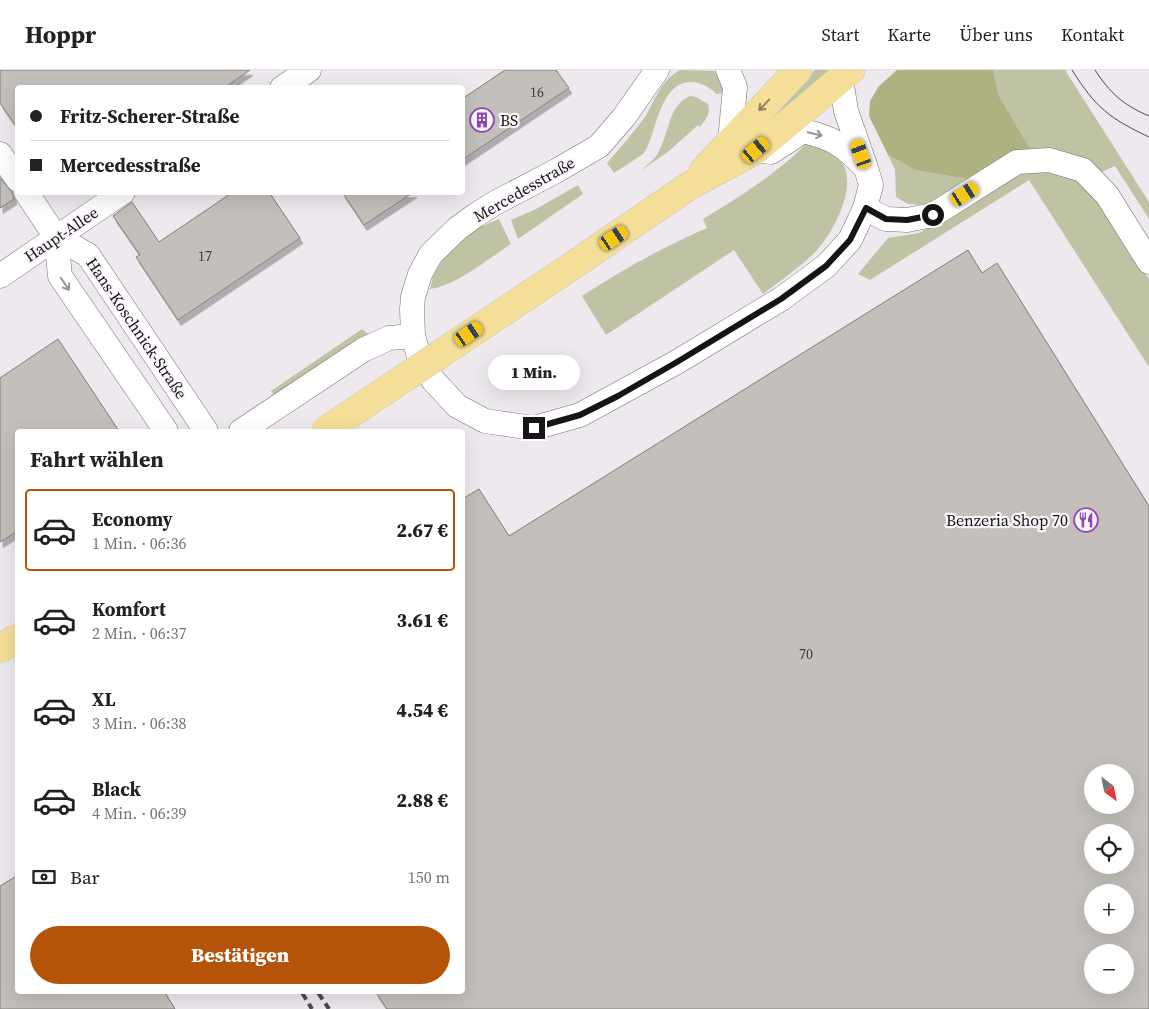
<!DOCTYPE html>
<html lang="de">
<head>
<meta charset="utf-8">
<style>
  :root { --surface:#fff; --page:#f6f6f6; --text:#222; --muted:#767676; --line:#e0e0e0; --accent:#b45309 }
  body { margin:0; font-family:"Source Serif 4",serif; background:var(--page); color:var(--text); height:100vh; display:flex; flex-direction:column; font-size:19px; white-space:nowrap }
  * { box-sizing:border-box; margin:0 }
  p { font-size:16px; color:var(--muted) }
  .icon { flex:none; width:28px; height:28px; fill:none; stroke:currentColor; stroke-width:2; stroke-linecap:round; stroke-linejoin:round }
  .map { position:relative; flex:1; overflow:hidden }
  .side { position:absolute; left:15px; top:359px; width:450px; height:565px; display:flex; flex-direction:column; background:var(--surface); border-radius:5px; box-shadow:0 5px 20px #0002 }
  .side>* { flex:none }
  .guide { position:absolute; left:15px; top:15px; width:450px; height:110px; border-radius:5px; box-shadow:0 5px 20px #0002; display:grid; align-content:center; height:110px; padding:0 15px; background:var(--surface) }
  .needle { width:32px; rotate:148deg }
  .tools { position:absolute; left:1084px; top:694px; display:grid; gap:10px }
  .tools a { display:grid; place-items:center; width:50px; height:50px; border-radius:50%; background:var(--surface); box-shadow:0 5px 20px #0002; font-size:25px }
  .end { position:absolute; width:22px; height:22px; margin:-11px; border:6px solid #161416; background:#fff; box-shadow:0 0 0 2px #fff }
  .from { border-radius:50% }
  .bubble { position:absolute; height:35px; border-radius:18px; background:var(--surface); box-shadow:0 5px 20px #0002; font-size:16px; font-weight:800; line-height:35px; text-align:center }
  .car { position:absolute; width:15px; height:30px; margin:-15px -8px; border-radius:6px; box-shadow:0 0 4px 1px #0007; background:linear-gradient(#f5c518 24%,#345 0 40%,#f5c518 0 76%,#345 0 86%,#f5c518 0) }
  .guide b { display:flex; align-items:center; gap:18px; height:48px; font-size:19px }
  .guide b+b { border-top:1px solid var(--line) }
  .guide i { width:12px; height:12px; background:var(--text) }
  ul { padding:0; list-style:none }
  li { display:flex; align-items:center; gap:15px; height:82px; margin:0 10px 8px; padding:0 5px; border:2px solid transparent; border-radius:5px }
  li div { flex:1 }
  li b { display:block; font-size:19px }
  li em { font-style:normal; font-weight:800 }
  li.current { border-color:var(--accent) }
  li>.icon { width:45px; height:45px; stroke-width:1.5 }
  h2 { padding:0 15px; font-size:22px; line-height:60px }
  .pay { display:flex; align-items:center; gap:12px; height:55px; padding:0 15px; font-size:19px }
  .pay p { margin-inline-start:auto }
  .button { display:flex; gap:10px; margin-top:auto; padding:10px 15px }
  .button a { flex:1; height:58px; border-radius:30px; background:var(--accent); color:#fff; font-size:20px; font-weight:800; line-height:58px; text-align:center }
  header { display:flex; align-items:center; gap:30px; box-sizing:border-box; height:70px; padding:0 25px; background:var(--surface); border-bottom:1px solid var(--line) }
  header strong { font-size:24px }
  nav { display:flex; gap:28px; margin-inline-start:auto; font-size:18px }
  .map>svg:first-child { display:block }
</style>
</head>
<body>
<header>
<strong>Hoppr</strong>
<nav><a>Start</a><a>Karte</a><a>Über uns</a><a>Kontakt</a></nav>
</header>
<div class="map">
<svg width="1149" height="939" viewBox="0 0 1149 939">
  <defs>
    <filter id="shadow"><feDropShadow dx="3" dy="5.5" stdDeviation="0" flood-color="#0004"/></filter>
  </defs>
  <rect width="100%" height="100%" fill="#eee9ee"/>
  <g fill="#c0c3a3">
    <path d="M 680,0 L 714,1 L 719,6 L 724,23 L 716,24 C 710,17 702,13 692,12 C 661,11 657,58 647,78 L 643,84 L 614,103 L 607,93 C 620,78 633,63 645,47 C 656,29 660,11 680,0 Z"/>
    <polygon points="815,0 833,0 774,48 772,46 783,32"/>
    <polygon points="993,0 1065,0 1149,132 1149,149 1115,96 1099,103 1031,80 999,26"/>
    <path d="M 690,26 L 696,27 L 708,34 C 711,44 706,49 700,57 L 698,55 L 669,81 L 642,100 C 647,95 655,89 658,83 C 669,65 668,35 690,26 Z"/>
    <path d="M 807,73 C 818,77 833,81 840,90 C 860,113 834,161 817,180 C 803,195 780,211 763,224 L 734,180 L 606,265 L 582,226 C 622,200 663,177 707,158 L 703,149 C 742,125 774,106 807,73 Z"/>
    <polygon points="888,85 915,100 972,110 928,135 908,134 896,127 895,99"/>
    <polygon points="1043,100 1075,110 1093,125 1149,209 1149,297 1029,110 870,210 858,204 888,168 919,163 946,149 1023,102"/>
    <polygon points="578,115 583,124 518,169 511,150 536,139"/>
    <path d="M 499,149 L 511,174 C 489,188 456,216 430,219 L 433,206 L 443,189 L 473,160 Z"/>
    <polygon points="362,259 370,265 275,327 271,321"/>
  </g>
  <polygon fill="#aeb280" points="897,0 993,0 999,26 1031,80 972,110 915,100 888,85 869,46 870,31 879,16"/>
  <g fill="#c3bfba" stroke="#827e79" fill-rule="evenodd" filter="url(#shadow)">
    <polygon points="0,0 250,0 224,18 18,18 18,59 0,33"/>
    <polygon points="505,0 556,0 569,18 462,90 462,29"/>
    <polygon points="0,108 12,122 14,129 0,138"/>
    <polygon points="233,122 269,122 300,168 178,250 136,187 140,185 113,146 132,132 159,172"/>
    <polygon points="342,122 414,122 364,155"/>
    <path d="M 968,180 L 982,203 L 997,193 L 1149,436 L 1149,939 L 387,939 L 375,921 L 462,921 L 462,429 L 479,419 L 509,466 ZM 1092,702 L 1125,702 L 1125,735 L 1092,735 ZM 1092,762 L 1125,762 L 1125,795 L 1092,795 ZM 1092,822 L 1125,822 L 1125,855 L 1092,855 ZM 1092,882 L 1125,882 L 1125,915 L 1092,915 Z"/>
    <polygon points="58,269 119,361 18,361 18,461 0,472 0,308"/>
    <polygon points="18,805 18,921 164,921 175,939 0,939 0,816"/>
  </g>
  <g fill="none" stroke-linecap="round" stroke-linejoin="round">
    <g stroke="#757175" stroke-width="25">
      <g id="minor">
        <polyline points="657,0 624,47 599,76 556,101 495,133 476,145 458,158 431,184 420,204 413,227 412,239 413,266 419,286 433,310 457,336 485,351 534,358 580,345 677,292 781,229 826,196 850,170 865,138 871,115 866,98 846,41 841,9"/>
        <polyline points="728,0 735,17 730,71"/>
        <polyline points="282,18 309,0"/>
        <path d="M 757,80 L 771,82 L 803,61 C 834,68 843,75 865,97"/>
        <polyline points="0,84 18,110"/>
        <polyline points="26,122 56,167 88,185 206,361"/>
        <polyline points="865,138 886,149 907,150 933,145 1017,92 1049,90 1083,100 1107,125 1149,192"/>
        <polyline points="56,167 60,206 166,361"/>
        <polyline points="0,206 123,122"/>
        <polyline points="241,361 363,280 389,268 413,266"/>
      </g>
    </g>
    <g stroke="#c7c7c7" stroke-width="29">
      <g id="major">
        <polyline points="703,101 798,0"/>
        <polyline points="566,200 689,116 756,80 851,0"/>
      </g>
    </g>
    <use href="#minor" stroke="#fff" stroke-width="24"/>
    <use href="#major" stroke="#f4de98" stroke-width="28"/>
    <g stroke="#4c494c" stroke-width="1">
      <path d="M 1072,0 C 1096,38 1109,48 1149,67"/>
      <path d="M 1095,0 C 1110,23 1123,35 1149,46"/>
    </g>
    <g stroke="#4c494c" stroke-width="4" stroke-dasharray="10 5" stroke-linecap="butt">
      <polyline points="0,567 18,577"/>
      <polyline points="301,921 312,939"/>
      <polyline points="317,921 329,939"/>
    </g>
    <g stroke="#c7c7c7" stroke-width="29" stroke-linecap="butt">
      <g id="major-bridge">
        <polyline points="325,361 566,200"/>
        <polyline points="0,579 18,567"/>
      </g>
    </g>
    <use href="#major-bridge" stroke="#f4de98" stroke-width="28"/>
  </g>
  <defs><path id="oneway-shaft" d="M-6 0H5M1.5-3L5.5 0L1.5 3" fill="none" stroke-width="1.6" stroke-linecap="round" stroke-linejoin="round" transform="scale(1.25)"/></defs>
  <use stroke="#90835e" href="#oneway-shaft" transform="translate(764 35) rotate(134)"/>
  <g stroke="#969596">
    <use href="#oneway-shaft" transform="translate(815 64) rotate(13)"/>
    <use href="#oneway-shaft" transform="translate(65 214) rotate(56)"/>
  </g>
  <g fill="none" stroke-linecap="round" stroke-linejoin="round">
    <polyline stroke="#161416" stroke-width="6" points="534,358 580,345 618,326 677,292 781,229 826,196 850,170 866,138 886,149 907,150 933,145"/>
  </g>
  <defs>
    <g id="building-ring" transform="scale(1.25)"><circle r="9.5" fill="#fbf6fc" stroke="#9144b5" stroke-width="1.5"/><path d="M-4-6H4V6H1V3H-1V6H-4ZM-2.5-4.3h1.7v1.8h-1.7ZM.8-4.3h1.7v1.8H.8ZM-2.5-1h1.7V.8h-1.7ZM.8-1h1.7V.8H.8Z" fill="#9144b5"/></g>
    <g id="restaurant-ring" transform="scale(1.25)"><circle r="9.5" fill="#fbf6fc" stroke="#9144b5" stroke-width="1.5"/><path d="M-5-6h1v4h1v-4h1v4h1v-4h1v5L-1.5 .5V6h-2V.5L-5-1ZM5-6V6H3V1.5H1.5Q1.5-4 5-6Z" fill="#9144b5"/></g>
  </defs>
  <g fill-rule="evenodd">
    <use href="#building-ring" x="482" y="50"/>
    <use href="#restaurant-ring" x="1086" y="450"/>
  </g>
  <g text-anchor="middle" dominant-baseline="central" stroke-width="4.5" stroke-linejoin="round" paint-order="stroke">
    <g font-size="14" fill="#413f3f">
      <text x="537" y="22">16</text>
      <text x="205" y="186">17</text>
      <text x="806" y="584">70</text>
    </g>
    <g font-size="16" fill="#161416" stroke="#fbf6fc" text-anchor="start">
      <text x="500" y="50">BS</text>
      <text x="1068" y="450" text-anchor="end">Benzeria Shop 70</text>
    </g>
    <g font-size="16" fill="#161416" stroke="#fbf6fc">
      <text transform="translate(524 119) rotate(-30)">Mercedesstraße</text>
      <text transform="translate(61 164) rotate(-34)">Haupt-Allee</text>
      <text transform="translate(137 258) rotate(56)">Hans-Koschnick-Straße</text>
    </g>
  </g>
</svg>
<div class="tools">
<a><svg class="needle" viewBox="-14 -14 28 28"><path d="M0-13l5 13h-10z" fill="#e53935"/><path d="M0 13l5-13h-10z" fill="#767676"/></svg></a>
<a><svg class="icon" aria-label="locate" viewBox="0 0 24 24"><circle cx="12" cy="12" r="6"/><path d="M12 2v4M12 18v4M2 12h4M18 12h4"/></svg></a>
<a>+</a>
<a>−</a>
</div>
<i class="end from" style="left:933px;top:145px"></i>
<i class="end" style="left:534px;top:358px"></i>
<div class="bubble" style="left:488px;top:285px;width:92px">1 Min.</div>
<i class="car" style="left:756px;top:80px;rotate:50deg"></i>
<i class="car" style="left:861px;top:84px;rotate:340deg"></i>
<i class="car" style="left:965px;top:124px;rotate:57deg"></i>
<i class="car" style="left:614px;top:168px;rotate:56deg"></i>
<i class="car" style="left:469px;top:264px;rotate:56deg"></i>
<div class="guide">
<b><i class="from"></i>Fritz-Scherer-Straße</b>
<b><i></i>Mercedesstraße</b>
</div>
<section class="side">
<h2>Fahrt wählen</h2>
<ul>
<li class="current"><svg class="icon" aria-label="car" viewBox="0 0 24 24"><path d="M5 17H2v-5l4-1 3-4h7l3 4 3 1v5h-3M9 17h6M6 11h13"/><circle cx="7" cy="17" r="2"/><circle cx="17" cy="17" r="2"/></svg><div><b>Economy</b><p>1 Min. · 06:36</p></div><em>2.67 €</em></li>
<li><svg class="icon" aria-label="car" viewBox="0 0 24 24"><path d="M5 17H2v-5l4-1 3-4h7l3 4 3 1v5h-3M9 17h6M6 11h13"/><circle cx="7" cy="17" r="2"/><circle cx="17" cy="17" r="2"/></svg><div><b>Komfort</b><p>2 Min. · 06:37</p></div><em>3.61 €</em></li>
<li><svg class="icon" aria-label="car" viewBox="0 0 24 24"><path d="M5 17H2v-5l4-1 3-4h7l3 4 3 1v5h-3M9 17h6M6 11h13"/><circle cx="7" cy="17" r="2"/><circle cx="17" cy="17" r="2"/></svg><div><b>XL</b><p>3 Min. · 06:38</p></div><em>4.54 €</em></li>
<li><svg class="icon" aria-label="car" viewBox="0 0 24 24"><path d="M5 17H2v-5l4-1 3-4h7l3 4 3 1v5h-3M9 17h6M6 11h13"/><circle cx="7" cy="17" r="2"/><circle cx="17" cy="17" r="2"/></svg><div><b>Black</b><p>4 Min. · 06:39</p></div><em>2.88 €</em></li>
</ul>
<div class="pay"><svg class="icon" aria-label="cash" viewBox="0 0 24 24"><path d="M3 7h18v10H3z"/><circle cx="12" cy="12" r="2"/></svg>Bar<p>150 m</p></div>
<div class="button"><a>Bestätigen</a></div>
</section>
</div>
</body>
</html>
